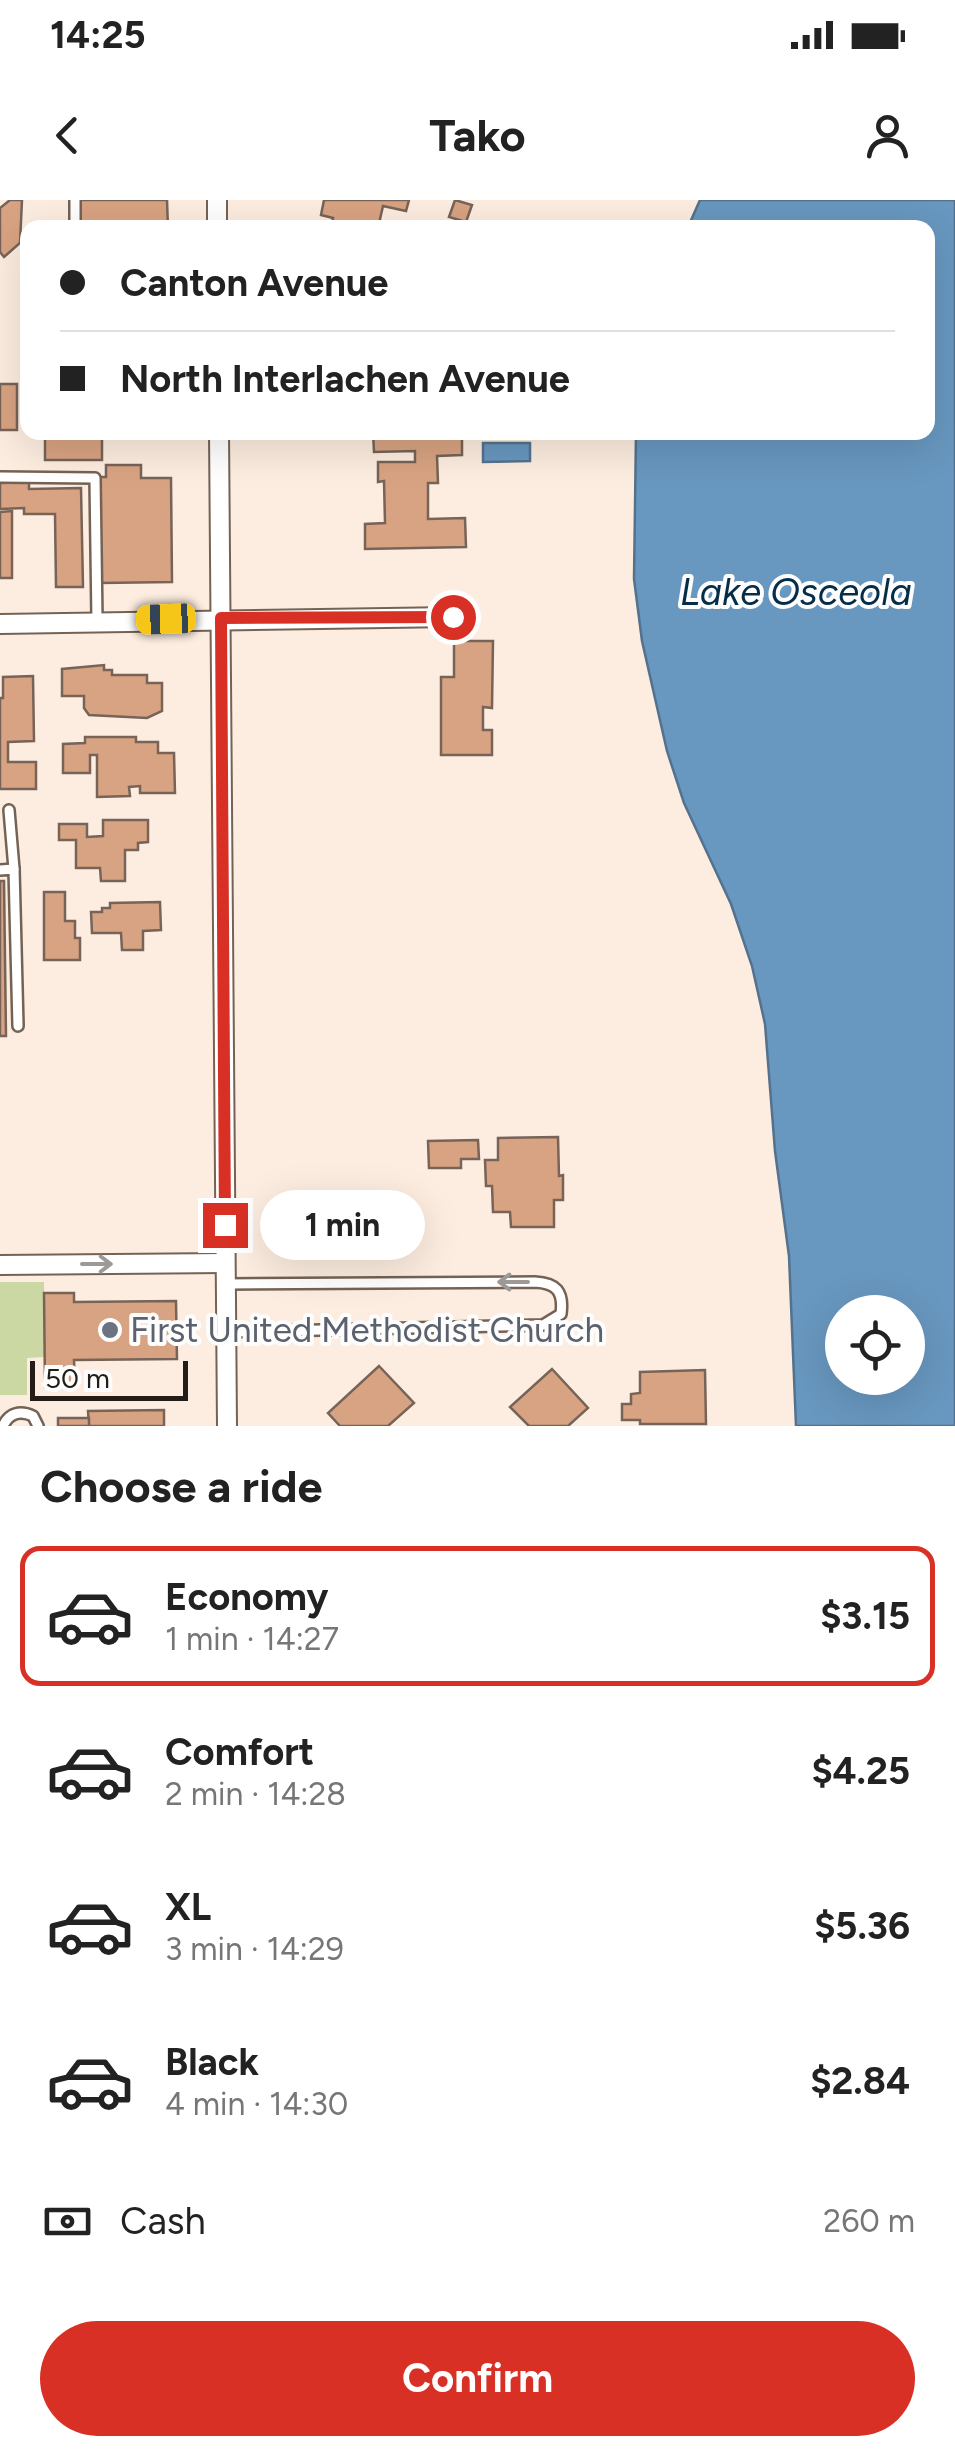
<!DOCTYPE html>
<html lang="en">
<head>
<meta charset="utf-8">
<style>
  :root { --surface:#fff; --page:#f2f2f2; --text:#222; --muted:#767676; --line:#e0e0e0; --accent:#d93025 }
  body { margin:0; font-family:Figtree,sans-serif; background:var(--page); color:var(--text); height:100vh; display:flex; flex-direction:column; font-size:38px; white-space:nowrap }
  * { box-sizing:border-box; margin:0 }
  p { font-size:32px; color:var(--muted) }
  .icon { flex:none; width:55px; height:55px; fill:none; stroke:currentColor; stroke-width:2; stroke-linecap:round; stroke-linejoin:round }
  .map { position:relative; height:1226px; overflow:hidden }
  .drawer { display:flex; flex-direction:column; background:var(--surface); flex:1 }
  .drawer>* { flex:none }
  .hud { position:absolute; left:20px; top:20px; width:915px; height:220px; border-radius:20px; box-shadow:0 10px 40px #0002; display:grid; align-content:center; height:220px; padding:0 40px; background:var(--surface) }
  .tools { position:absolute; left:825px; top:1095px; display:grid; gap:20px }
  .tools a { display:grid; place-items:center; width:100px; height:100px; border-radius:50%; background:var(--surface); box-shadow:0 10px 40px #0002; font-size:50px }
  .scale { position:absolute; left:30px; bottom:25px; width:158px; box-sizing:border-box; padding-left:10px; border:5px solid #241d17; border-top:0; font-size:28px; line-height:35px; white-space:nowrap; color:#241d17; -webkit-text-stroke:8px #fdfdfd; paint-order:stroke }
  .end { position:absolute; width:45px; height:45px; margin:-22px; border:12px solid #d93025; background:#fff; box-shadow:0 0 0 5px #fff }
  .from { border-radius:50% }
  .bubble { position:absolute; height:70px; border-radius:35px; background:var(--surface); box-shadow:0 10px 40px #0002; font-size:32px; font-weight:700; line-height:70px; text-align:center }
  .car { position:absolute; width:30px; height:60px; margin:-30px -15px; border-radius:12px; box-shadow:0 0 8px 2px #0007; background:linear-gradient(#f5c518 24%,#345 0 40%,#f5c518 0 76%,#345 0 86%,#f5c518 0) }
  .hud b { display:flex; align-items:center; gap:35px; height:95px; font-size:38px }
  .hud b+b { border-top:2px solid var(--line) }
  .hud i { width:25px; height:25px; background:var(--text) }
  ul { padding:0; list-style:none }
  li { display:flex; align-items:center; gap:30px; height:140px; margin:0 20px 15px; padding:0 20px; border:5px solid transparent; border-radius:20px }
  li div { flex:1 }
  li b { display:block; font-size:38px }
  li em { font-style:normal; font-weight:700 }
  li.current { border-color:var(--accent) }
  li>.icon { width:90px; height:90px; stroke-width:1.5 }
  h2 { padding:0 40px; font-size:45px; line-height:120px }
  .pay { display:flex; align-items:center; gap:25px; height:110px; padding:0 40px; font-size:38px }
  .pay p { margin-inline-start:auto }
  .cta { display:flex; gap:20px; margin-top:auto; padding:20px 40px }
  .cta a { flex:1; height:115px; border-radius:60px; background:var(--accent); color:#fff; font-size:40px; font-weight:700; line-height:115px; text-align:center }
  .status { display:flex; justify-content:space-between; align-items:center; height:70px; padding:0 50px; background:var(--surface); direction:ltr }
  .status svg { height:28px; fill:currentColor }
  header { display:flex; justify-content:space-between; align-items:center; height:130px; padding:0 40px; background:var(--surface); font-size:45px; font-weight:700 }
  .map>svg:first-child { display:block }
</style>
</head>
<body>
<div class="status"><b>14:25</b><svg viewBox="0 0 49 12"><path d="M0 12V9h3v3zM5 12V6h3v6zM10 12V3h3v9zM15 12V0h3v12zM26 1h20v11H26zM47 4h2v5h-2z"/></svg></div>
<header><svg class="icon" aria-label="back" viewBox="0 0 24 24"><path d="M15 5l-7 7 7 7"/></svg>Tako<svg class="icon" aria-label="person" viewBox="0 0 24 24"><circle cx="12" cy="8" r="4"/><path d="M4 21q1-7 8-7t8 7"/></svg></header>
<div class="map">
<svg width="955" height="1226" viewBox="0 0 955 1226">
  <rect width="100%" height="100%" fill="#fdede0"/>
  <polygon fill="#cbd8a4" points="0,1082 44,1082 45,1157 27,1158 27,1195 0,1195"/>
  <g fill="#6897bf" stroke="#54728d" stroke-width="2.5" fill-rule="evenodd">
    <path d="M 700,0 L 955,0 L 955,1226 L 796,1226 L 789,1056 L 775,951 L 765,824 L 752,766 L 731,704 L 684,603 L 667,551 L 642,441 L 634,379 L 636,233 L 928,232 L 928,28 L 688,27 ZM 908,1112 L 908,1178 L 842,1178 L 842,1112 Z"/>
    <polygon points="483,243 530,243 530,261 483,262"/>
  </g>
  <g fill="#d8a382" stroke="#776357" stroke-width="2.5">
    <polygon points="10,0 22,0 20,43 4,57 0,52 0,8"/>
    <polygon points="80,0 167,0 168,28 80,28"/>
    <polygon points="324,0 409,0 406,11 383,6 378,28 331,28 333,18 321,15"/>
    <polygon points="455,0 472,5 466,22 449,17"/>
    <rect x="0" y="184" width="17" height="46"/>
    <polygon points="45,232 102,235 102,260 45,260"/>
    <polygon points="373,232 462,232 462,255 437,256 438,283 428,283 428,319 465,318 466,347 365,349 365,324 385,323 384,281 378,282 378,262 415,262 415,251 374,252"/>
    <polygon points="487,232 528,232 528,237 487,238"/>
    <polygon points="106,265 141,265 141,278 171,278 172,382 101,383 100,277 106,277"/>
    <polygon points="29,282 29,289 81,288 83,387 56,387 55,314 24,314 24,308 0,309 0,283"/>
    <polygon points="12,311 12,378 0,378 0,312"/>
    <polygon points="454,441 493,441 492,508 483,507 483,530 492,530 492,555 441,555 441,477 454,477"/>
    <polygon points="104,465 104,470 112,470 112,475 147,475 147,483 162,483 162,511 147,518 89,515 84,508 84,496 62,496 62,469"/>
    <polygon points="33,476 34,541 8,542 8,562 36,562 36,589 0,589 0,498 3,498 3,477"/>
    <polygon points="85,537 136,537 136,542 158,542 158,553 174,553 175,593 140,593 140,586 129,587 130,596 97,597 97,555 90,555 90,573 63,573 63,544 85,543"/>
    <polygon points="103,620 148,620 148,642 138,643 138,650 125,650 125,681 101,681 100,668 76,668 76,640 59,640 59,624 87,624 87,637 103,636"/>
    <polygon points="0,681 4,681 6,836 0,836"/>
    <polygon points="44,692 65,692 65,721 75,721 75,738 80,738 80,760 44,760"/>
    <polygon points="160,702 161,730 143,731 143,750 122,750 121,733 92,733 91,712 102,712 102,708 110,708 110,703"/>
    <polygon points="558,937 559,976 563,975 563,1000 554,1000 554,1027 511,1027 510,1012 493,1012 492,986 486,986 485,960 498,960 498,938"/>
    <polygon points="478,940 479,959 461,959 461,968 429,968 428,941"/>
    <polygon points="44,1093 74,1093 74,1102 176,1101 177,1159 74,1160 75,1186 45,1187"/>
    <polygon points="379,1166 414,1203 388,1226 340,1226 328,1213"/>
    <polygon points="552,1169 588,1208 568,1226 529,1226 510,1207"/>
    <polygon points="705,1170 706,1224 640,1224 640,1220 622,1220 622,1204 631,1204 631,1194 640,1193 640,1172"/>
    <polygon points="164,1210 164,1226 89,1226 88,1211"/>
    <rect x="58" y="1218" width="31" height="8"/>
  </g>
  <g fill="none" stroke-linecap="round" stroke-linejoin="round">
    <g stroke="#746354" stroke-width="14">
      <g id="service">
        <polyline points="75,0 75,28"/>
        <polyline points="0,277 95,278 97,421"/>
        <polyline points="9,610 14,669"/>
        <polyline points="0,670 14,669 18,826"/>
        <path d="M 226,1084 L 535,1082 C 556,1083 564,1091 561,1114 L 543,1125 L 226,1132"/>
        <path d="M 3,1226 C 9,1213 20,1210 33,1216 L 38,1226"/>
      </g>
    </g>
    <g stroke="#746354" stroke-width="22">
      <g id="minor">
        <polyline points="217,0 217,28"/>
        <polyline points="219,232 227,1226"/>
        <polyline points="0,424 453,417"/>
        <polyline points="0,1065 225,1063"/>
      </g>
    </g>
    <use href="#service" stroke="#fff" stroke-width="9"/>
    <use href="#minor" stroke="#fff" stroke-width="18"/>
  </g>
  <defs><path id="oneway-shaft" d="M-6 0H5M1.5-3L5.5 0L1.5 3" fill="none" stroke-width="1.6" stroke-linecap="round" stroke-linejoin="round" transform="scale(2.5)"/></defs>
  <g stroke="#9c9997">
    <use href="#oneway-shaft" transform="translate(97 1064)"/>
    <use href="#oneway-shaft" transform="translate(513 1082) rotate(180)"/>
  </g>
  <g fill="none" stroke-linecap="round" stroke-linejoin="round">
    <polyline stroke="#d93025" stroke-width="12" points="225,1025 221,418 453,417"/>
  </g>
  <circle fill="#6b7280" stroke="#fdfdfd" stroke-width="4" cx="110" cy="1130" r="10"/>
  <g text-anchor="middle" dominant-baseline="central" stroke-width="8" stroke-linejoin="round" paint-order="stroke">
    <g font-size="35" fill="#5b616d" stroke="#fdfdfd" text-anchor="start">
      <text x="130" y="1130">First United Methodist Church</text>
    </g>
    <g font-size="38" font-style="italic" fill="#062d48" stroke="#fdfdfd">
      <text x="796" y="392">Lake Osceola</text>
    </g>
  </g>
</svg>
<div class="tools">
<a><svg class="icon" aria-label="locate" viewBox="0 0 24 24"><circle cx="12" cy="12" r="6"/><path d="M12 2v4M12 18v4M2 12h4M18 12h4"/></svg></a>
</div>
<div class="scale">50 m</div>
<i class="end from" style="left:453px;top:417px"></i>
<i class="end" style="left:225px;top:1025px"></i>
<div class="bubble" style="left:260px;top:990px;width:165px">1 min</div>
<i class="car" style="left:166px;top:419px;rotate:268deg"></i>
<div class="hud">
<b><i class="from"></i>Canton Avenue</b>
<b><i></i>North Interlachen Avenue</b>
</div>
</div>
<section class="drawer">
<h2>Choose a ride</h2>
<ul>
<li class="current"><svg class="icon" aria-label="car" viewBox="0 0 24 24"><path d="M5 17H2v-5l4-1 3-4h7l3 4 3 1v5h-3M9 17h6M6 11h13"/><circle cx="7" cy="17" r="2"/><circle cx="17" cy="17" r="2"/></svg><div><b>Economy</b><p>1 min · 14:27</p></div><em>$3.15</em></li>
<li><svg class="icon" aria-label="car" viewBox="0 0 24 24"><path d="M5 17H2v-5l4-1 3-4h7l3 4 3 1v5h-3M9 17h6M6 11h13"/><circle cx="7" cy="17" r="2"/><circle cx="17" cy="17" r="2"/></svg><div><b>Comfort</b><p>2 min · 14:28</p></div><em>$4.25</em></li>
<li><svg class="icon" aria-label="car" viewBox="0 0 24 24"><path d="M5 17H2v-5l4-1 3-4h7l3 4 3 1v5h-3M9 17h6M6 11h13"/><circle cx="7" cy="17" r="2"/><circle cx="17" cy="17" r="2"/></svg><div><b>XL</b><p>3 min · 14:29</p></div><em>$5.36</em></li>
<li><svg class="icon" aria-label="car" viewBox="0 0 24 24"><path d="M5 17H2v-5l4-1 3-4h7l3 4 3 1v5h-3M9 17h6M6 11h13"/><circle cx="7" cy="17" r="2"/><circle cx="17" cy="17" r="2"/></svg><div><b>Black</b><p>4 min · 14:30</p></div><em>$2.84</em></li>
</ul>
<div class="pay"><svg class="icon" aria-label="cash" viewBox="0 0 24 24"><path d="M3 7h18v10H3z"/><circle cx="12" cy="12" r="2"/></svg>Cash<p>260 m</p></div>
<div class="cta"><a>Confirm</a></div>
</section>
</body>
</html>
